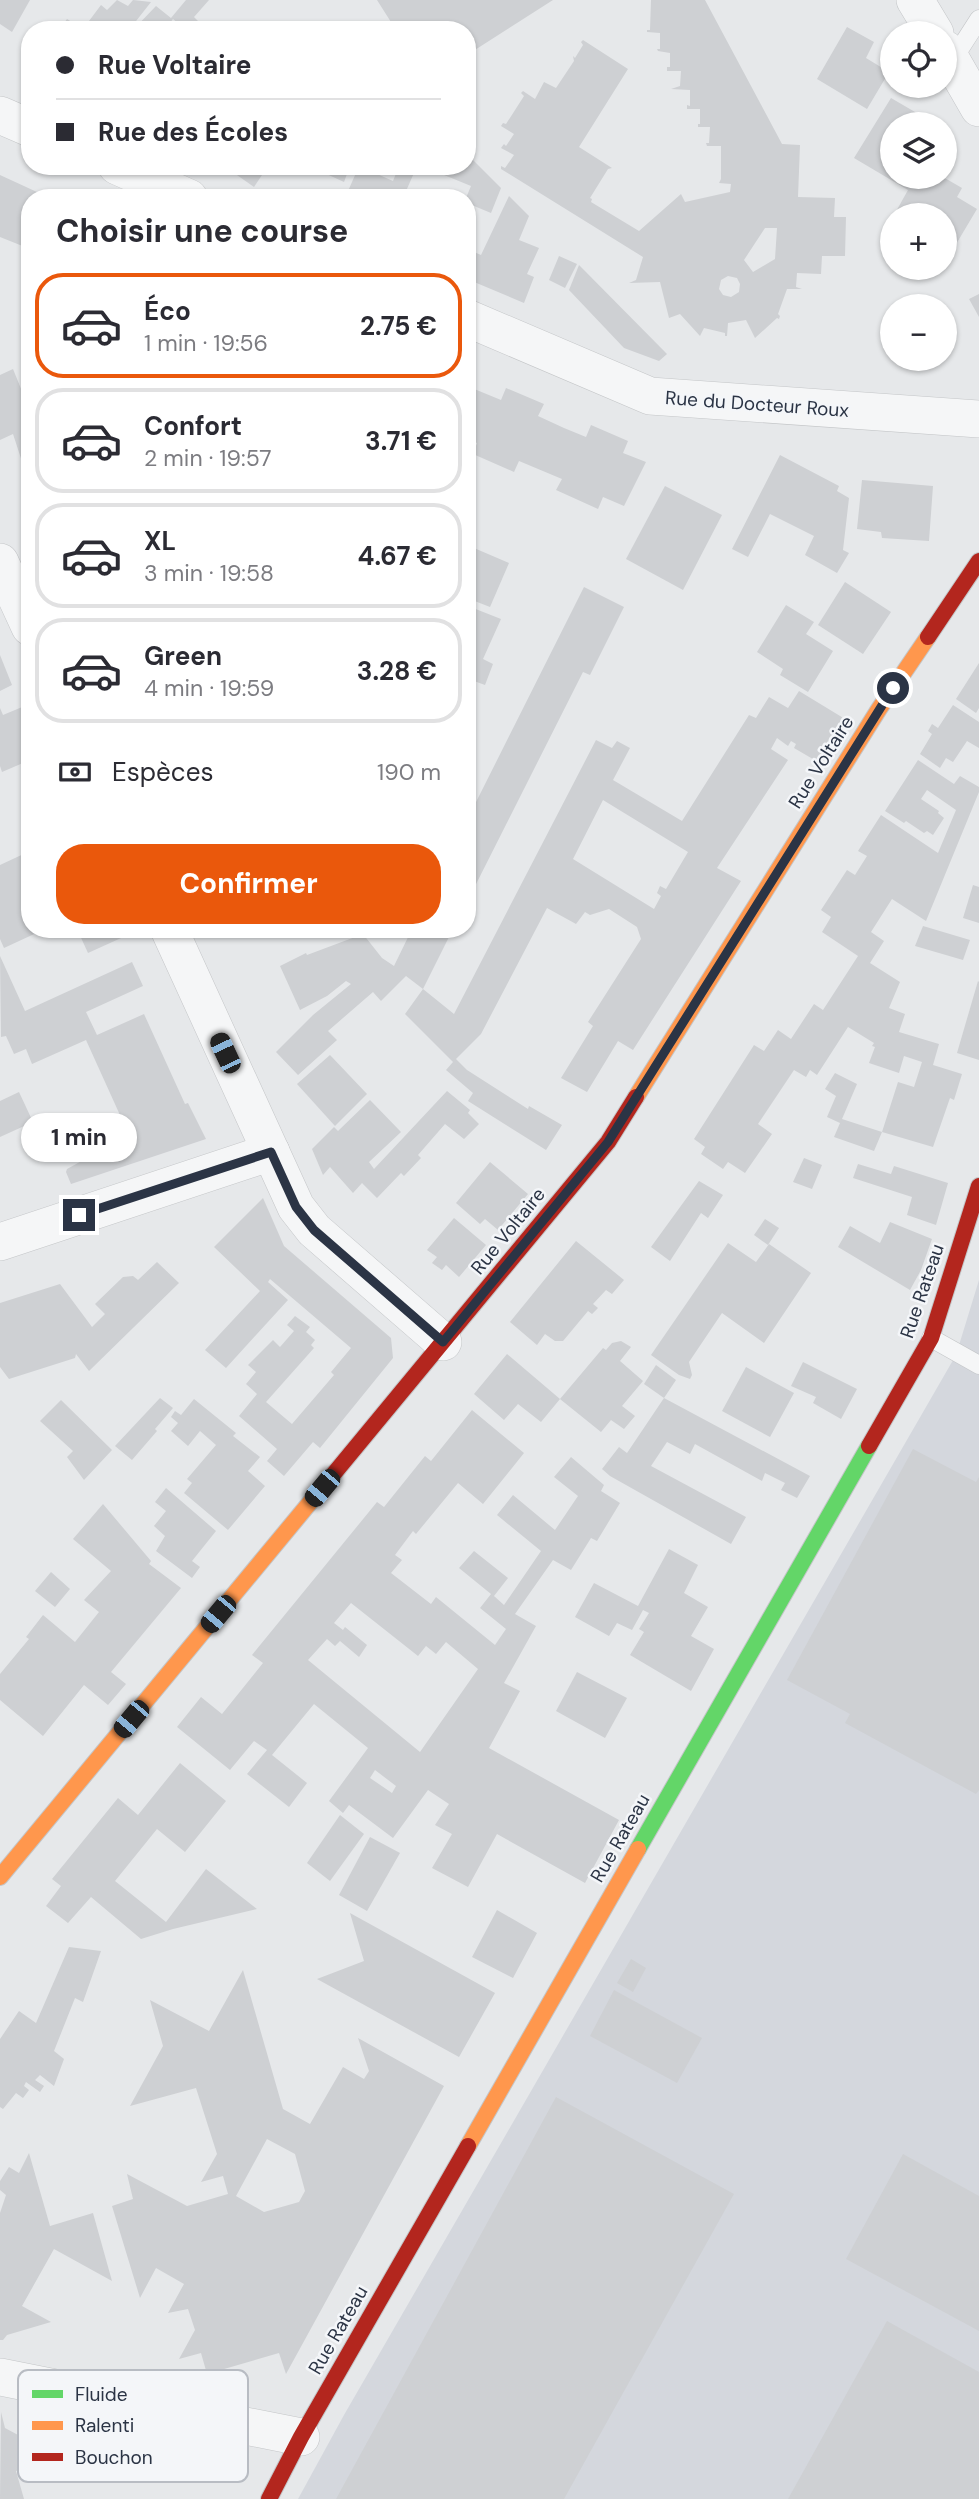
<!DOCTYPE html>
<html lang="fr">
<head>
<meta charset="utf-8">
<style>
  :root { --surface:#fff; --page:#f2f2f3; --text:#2b2b33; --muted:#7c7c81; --line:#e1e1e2; --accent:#ea580c }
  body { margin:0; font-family:"DM Sans",sans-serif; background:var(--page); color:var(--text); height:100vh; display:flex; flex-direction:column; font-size:26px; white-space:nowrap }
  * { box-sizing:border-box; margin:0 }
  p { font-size:23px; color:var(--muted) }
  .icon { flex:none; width:38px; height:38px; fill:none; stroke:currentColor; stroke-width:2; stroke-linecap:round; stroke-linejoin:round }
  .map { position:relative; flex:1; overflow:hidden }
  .side { position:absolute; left:21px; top:189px; width:455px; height:749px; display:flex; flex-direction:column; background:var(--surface); border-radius:28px; box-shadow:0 2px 5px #0004 }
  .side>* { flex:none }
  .top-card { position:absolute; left:21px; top:21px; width:455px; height:154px; border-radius:28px; box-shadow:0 2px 5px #0004; display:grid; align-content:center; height:154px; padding:0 35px; background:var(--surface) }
  .fabs { position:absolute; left:880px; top:21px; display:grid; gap:14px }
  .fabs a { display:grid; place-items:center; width:77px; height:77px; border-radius:50%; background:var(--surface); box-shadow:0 2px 5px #0004; font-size:35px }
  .end { position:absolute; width:32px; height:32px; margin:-16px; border:9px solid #2b3445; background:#fff; box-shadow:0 0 0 4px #fff }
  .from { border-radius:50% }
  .bubble { position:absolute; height:49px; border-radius:24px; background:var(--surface); box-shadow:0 2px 5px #0004; font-size:23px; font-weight:700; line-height:49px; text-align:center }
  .car { position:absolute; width:21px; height:42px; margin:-21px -10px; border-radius:9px; box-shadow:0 0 5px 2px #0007; background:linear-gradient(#222 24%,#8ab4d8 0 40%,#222 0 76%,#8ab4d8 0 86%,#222 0) }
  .top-card b { display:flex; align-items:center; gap:24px; height:66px; font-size:26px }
  .top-card b+b { border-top:2px solid var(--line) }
  .top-card i { width:18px; height:18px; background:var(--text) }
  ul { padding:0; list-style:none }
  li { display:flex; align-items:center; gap:21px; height:105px; margin:0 14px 10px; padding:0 21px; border:4px solid var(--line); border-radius:28px }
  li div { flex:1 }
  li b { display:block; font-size:26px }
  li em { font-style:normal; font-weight:700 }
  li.active { border-color:var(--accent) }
  li>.icon { width:63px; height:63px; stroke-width:1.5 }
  h2 { padding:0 35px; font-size:32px; line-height:84px }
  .pay { display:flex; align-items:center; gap:18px; height:77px; padding:0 35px; font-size:26px }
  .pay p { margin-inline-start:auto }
  .primary-button { display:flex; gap:14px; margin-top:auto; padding:14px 35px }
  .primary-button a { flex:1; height:80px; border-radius:28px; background:var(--accent); color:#fff; font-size:28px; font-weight:700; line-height:80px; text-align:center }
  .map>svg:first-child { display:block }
</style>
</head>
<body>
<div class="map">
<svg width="979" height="2499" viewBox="0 0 979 2499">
  <rect width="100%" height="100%" fill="#e6e8ea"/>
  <polygon fill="#d4d7dd" points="979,1280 979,2499 298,2499 344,2415 956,1355"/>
  <g fill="#ced0d3" fill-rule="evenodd">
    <polygon points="0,0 30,0 12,32 0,24"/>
    <polygon points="117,0 128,6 133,0 151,2 129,30 118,30 112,25 108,30 59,30 67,19 83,29 101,5 107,10"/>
    <polygon points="186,0 209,0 194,17 199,22 191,30 182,30 184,28 173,19 164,30 133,30 156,6 171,18"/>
    <polygon points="377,0 553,0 467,55 467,30 396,30"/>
    <path d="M 651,0 L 705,0 L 782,144 L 800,145 L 798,197 L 835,198 L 834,217 L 846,217 L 845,256 L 822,256 L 821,274 L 797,273 L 796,287 L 802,289 L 787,289 L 778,314 L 780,316 L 779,319 L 777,318 L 755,338 L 746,320 L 728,323 L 727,336 L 725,336 L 725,333 L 704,328 L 700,336 L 680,314 L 669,318 L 660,282 L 629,283 L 636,280 L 643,257 L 501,169 L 501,166 L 505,168 L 514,155 L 501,148 L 504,144 L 506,146 L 514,134 L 501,126 L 503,123 L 506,124 L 524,96 L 521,93 L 523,91 L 535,99 L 544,82 L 556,88 L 574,61 L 573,56 L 575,58 L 583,45 L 581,42 L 583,40 L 628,69 L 579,147 L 612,168 L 608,169 L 590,198 L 592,199 L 591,202 L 639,231 L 681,194 L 685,202 L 730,192 L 731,184 L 719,183 L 721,179 L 721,146 L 707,146 L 706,143 L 709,143 L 710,127 L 698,127 L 698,124 L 700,124 L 700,109 L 687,109 L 687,105 L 690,106 L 690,90 L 671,89 L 680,86 L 681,71 L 667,71 L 667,67 L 670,67 L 670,53 L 658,51 L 657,49 L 660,49 L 660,33 L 647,32 L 647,30 L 650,30 ZM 765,228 L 777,228 L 775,259 L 753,272 L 744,260 ZM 728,276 L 737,278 L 740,284 L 739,292 L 731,297 L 723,295 L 719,289 L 721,280 Z"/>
    <polygon points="847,27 874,42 866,58 889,72 867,109 817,79"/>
    <polygon points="891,98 915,112 922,124 892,124 892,177 943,177 962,188 957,197 977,209 949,256 945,253 945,215 894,215 908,190 854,158"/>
    <polygon points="467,154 501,188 491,213 467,203 466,198 471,186 422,166 467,166"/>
    <polygon points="224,166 268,166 254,187"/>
    <polygon points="309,166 350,166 344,182"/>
    <polygon points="359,166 393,181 399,166 417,166 403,198 345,198"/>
    <polygon points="0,175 50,198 30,198 30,249 0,237"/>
    <polygon points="509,196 529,216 519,240 539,248 527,274 534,277 524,303 467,279 467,249 481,255"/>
    <polygon points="559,256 577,264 565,288 549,280"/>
    <polygon points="579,265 667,354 659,361 624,348 569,290"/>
    <polygon points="979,294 979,317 969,299"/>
    <polygon points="13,369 30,411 29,483 13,434 0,440 0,375"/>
    <polygon points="467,386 501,400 506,388 544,404 538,416 564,428 586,437 591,425 628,441 623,453 646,462 624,506 603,497 598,509 556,490 562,479 519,461 514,472 473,454 477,443 467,439"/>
    <polygon points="780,455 839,486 837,491 849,498 843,550 849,553 837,573 805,555 814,536 770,514 748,557 732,549"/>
    <polygon points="862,480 933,486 929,541 882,538 881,532 857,529"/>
    <polygon points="665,486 722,515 683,590 626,559"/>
    <polygon points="467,545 509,563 490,607 467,598"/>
    <polygon points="845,582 891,612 863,654 818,625"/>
    <polygon points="584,587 624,607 590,675 583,672 467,902 467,820"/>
    <polygon points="786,605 814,622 806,634 833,651 808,692 780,675 783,669 757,652"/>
    <polygon points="468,606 501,619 483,659 493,664 485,685 474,681 467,696"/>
    <polygon points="0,655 12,685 0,691"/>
    <polygon points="979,663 979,708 976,713 956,699"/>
    <path d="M 799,691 L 845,719 L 818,762 L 794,748 L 796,744 L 791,741 L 788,746 L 777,738 L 771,749 L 788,760 L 717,868 L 741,881 L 633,1050 L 618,1041 L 587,1092 L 561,1078 L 593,1026 L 588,1022 L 641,939 L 637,927 L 609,909 L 590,915 L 585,912 L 576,924 L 547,908 L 481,1034 L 456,1059 L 467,1070 L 528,1109 L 529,1106 L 562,1125 L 546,1150 L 468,1101 L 473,1093 L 446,1070 L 453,1062 L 405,1014 L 423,989 L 454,1014 L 596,740 L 612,748 L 617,741 L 630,748 L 613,780 L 682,821 L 749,715 L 756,718 L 769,697 L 788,708 ZM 603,800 L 688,852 L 666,889 L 660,886 L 657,893 L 661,896 L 654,909 L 573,859 Z"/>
    <polygon points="467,703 475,707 467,724"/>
    <polygon points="27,705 30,710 30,760 2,772 0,766 0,708 3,715"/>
    <polygon points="953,705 979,722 979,748 967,741 953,762 946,758 940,768 920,754 932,734 928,731 932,724 938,728"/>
    <polygon points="918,760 954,784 960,776 979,787 979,792 926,921 892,899 871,932 884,941 870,963 900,982 889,1008 905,1014 899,1032 939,1044 933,1065 962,1074 954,1100 950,1098 933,1147 882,1132 898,1082 914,1087 922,1062 904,1056 899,1073 869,1063 875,1047 872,1046 874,1043 848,1027 817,1075 810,1070 806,1077 794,1070 758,1124 772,1134 745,1173 728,1162 723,1169 701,1154 705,1147 694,1139 754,1045 764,1051 778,1030 791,1039 814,1004 823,1010 858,956 822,932 831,917 821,910 847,870 855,875 867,856 858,851 881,815 938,853 956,810 927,790 921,799 939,811 938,813 944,818 933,835 927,831 924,833 906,821 904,823 885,811"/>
    <polygon points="30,851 30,929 45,929 4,948 0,939 0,865"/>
    <polygon points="973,885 979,887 979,923 963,918"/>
    <polygon points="923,926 970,940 963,960 915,946"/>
    <polygon points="77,929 141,929 88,953"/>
    <polygon points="412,929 453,929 423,989 406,976 381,1001 373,992 328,1031 337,1040 298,1075 276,1052 313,1015 351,984 346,981 327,996 300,1010 280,966 306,953 307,955 363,934 382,958 394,966"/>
    <polygon points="0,956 25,1011 132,962 143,986 86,1012 97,1035 144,1014 185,1104 188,1103 206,1139 71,1184 66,1172 67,1169 129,1135 86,1040 32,1064 26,1049 14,1054 6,1036 1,1037"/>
    <polygon points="978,981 979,982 979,1060 957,1053"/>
    <polygon points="330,1055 367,1094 335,1126 297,1084"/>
    <polygon points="835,1073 857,1084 842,1119 882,1132 874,1151 834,1137 840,1123 827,1117 836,1096 825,1089"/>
    <polygon points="447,1091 470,1110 468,1113 479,1124 464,1139 445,1124 418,1155 421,1158 404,1176 401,1173 377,1198 362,1183 353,1193 330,1167 323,1175 312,1149 334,1127 338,1131 370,1100 401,1132 369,1162 374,1169"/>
    <polygon points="19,1092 33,1122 0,1137 0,1101"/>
    <polygon points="804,1158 822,1165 812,1189 793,1182"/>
    <polygon points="490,1162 528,1194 498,1230 485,1219 480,1224 456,1203"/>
    <polygon points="858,1164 891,1174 894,1166 948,1183 936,1225 907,1215 912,1197 853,1178"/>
    <polygon points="699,1181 723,1195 708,1218 701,1213 670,1261 651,1247"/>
    <polygon points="263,1198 284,1246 391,1338 393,1358 320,1448 313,1442 284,1476 267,1461 277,1449 239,1416 257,1394 246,1384 256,1372 248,1365 273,1340 280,1347 294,1331 287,1325 295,1316 310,1327 306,1332 315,1340 311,1345 314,1348 266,1402 292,1424 334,1375 331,1372 351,1348 270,1279 268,1282 288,1300 226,1368 205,1350 260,1291 214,1247"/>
    <polygon points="454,1218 486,1245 459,1277 446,1265 442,1270 432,1263 437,1257 427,1250"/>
    <polygon points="765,1219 779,1228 768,1245 754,1235"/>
    <polygon points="890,1222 932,1239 921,1270 910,1290 838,1247 850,1226 880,1243"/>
    <polygon points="576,1241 624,1280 612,1294 606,1290 593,1304 598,1308 592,1314 588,1311 563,1341 555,1341 545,1334 537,1345 510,1322"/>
    <polygon points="728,1243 756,1262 769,1244 811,1273 764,1343 722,1313 689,1362 692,1375 690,1379 679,1375 651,1355"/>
    <polygon points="157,1262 179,1283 89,1371 76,1354 75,1358 9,1379 0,1367 0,1303 60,1284 92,1327 105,1314 95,1304 123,1277 133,1276 138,1280"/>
    <polygon points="621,1341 631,1347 620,1361 643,1381 622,1406 635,1416 624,1429 611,1420 601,1432 560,1399 603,1348 606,1350 612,1343"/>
    <polygon points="507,1354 560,1399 541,1422 518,1404 504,1420 474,1394"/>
    <polygon points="803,1362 857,1389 841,1419 813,1403 816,1397 791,1386"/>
    <polygon points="656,1365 676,1380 664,1398 644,1384"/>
    <polygon points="746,1367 794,1393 770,1437 722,1411"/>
    <polygon points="160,1398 173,1408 155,1429 157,1431 132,1460 115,1446"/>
    <polygon points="664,1398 810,1476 797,1498 781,1490 785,1483 765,1473 762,1481 695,1444 690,1454 667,1442 651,1466 746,1517 731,1544 610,1476 602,1469 619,1447 627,1453"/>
    <polygon points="194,1399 236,1433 233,1436 260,1457 248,1471 265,1486 228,1530 184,1493 192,1483 187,1479 216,1445 200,1431 188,1446 171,1431 178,1423 171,1417 175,1411 181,1415"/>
    <polygon points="61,1400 112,1450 84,1480 67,1457 73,1451 40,1421"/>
    <path d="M 472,1410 L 524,1453 L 483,1504 L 458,1483 L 416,1534 L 413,1531 L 395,1555 L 402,1560 L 391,1573 L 431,1604 L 436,1597 L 495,1645 L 506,1629 L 480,1608 L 491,1594 L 459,1568 L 474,1551 L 508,1578 L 494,1596 L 504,1605 L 541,1551 L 497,1515 L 513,1495 L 555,1530 L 578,1496 L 554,1477 L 571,1457 L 604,1485 L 601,1491 L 620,1503 L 597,1541 L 591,1538 L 571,1570 L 553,1560 L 515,1614 L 536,1626 L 504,1683 L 520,1691 L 489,1748 L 619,1820 L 585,1883 L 497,1834 L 468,1887 L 432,1868 L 452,1834 L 435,1825 L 449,1804 L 428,1790 L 393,1838 L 349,1805 L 343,1813 L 329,1801 L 368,1748 L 314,1704 L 272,1755 L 307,1783 L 289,1807 L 247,1774 L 267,1750 L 254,1741 L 230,1770 L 177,1727 L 201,1697 L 222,1714 L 263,1663 L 252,1655 L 377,1502 L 384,1507 L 425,1456 L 431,1461 ZM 351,1603 L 418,1656 L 426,1646 L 436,1654 L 446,1642 L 478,1669 L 420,1752 L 308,1660 L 327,1639 L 335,1646 L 340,1641 L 359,1657 L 367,1645 L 345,1627 L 343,1630 L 334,1623 ZM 375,1770 L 396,1786 L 392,1793 L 370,1778 Z"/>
    <polygon points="913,1449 976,1482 979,1477 979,1790 976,1794 845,1723 850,1714 787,1680"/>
    <polygon points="166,1488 216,1531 192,1561 200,1567 192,1578 156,1551 165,1536 154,1526 166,1511 155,1502"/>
    <polygon points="103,1504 151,1561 149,1564 181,1588 111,1672 126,1684 108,1705 84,1685 43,1736 0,1700 0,1674 29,1639 26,1637 43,1615 75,1642 99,1612 84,1600 111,1571 73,1539"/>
    <polygon points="669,1549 698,1565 684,1593 708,1607 691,1636 714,1649 691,1691 630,1655 644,1632 639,1629 649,1613 643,1610 632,1630 617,1623 609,1636 575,1617 594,1583 638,1606"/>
    <polygon points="51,1572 70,1589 55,1607 35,1591"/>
    <polygon points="577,1672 627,1698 605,1738 556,1711"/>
    <polygon points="180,1763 226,1801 185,1852 157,1829 115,1881 166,1922 206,1869 257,1909 173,1929 141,1939 91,1897 68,1923 46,1906 61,1886 52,1879 118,1798 138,1815"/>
    <polygon points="340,1815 364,1834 330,1881 307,1863"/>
    <polygon points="370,1837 400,1853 367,1911 339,1895"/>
    <polygon points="497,1910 537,1933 513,1978 472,1957"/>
    <polygon points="350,1913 495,1993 459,2057 317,1979 364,1961"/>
    <polygon points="69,1947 101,1951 83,2002 75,1998 54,2051 64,2059 54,2086 40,2075 35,2080 44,2086 40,2092 26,2082 24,2086 29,2090 23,2098 16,2093 3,2109 0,2107 0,2039 19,2011 36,2023"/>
    <polygon points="631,1959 646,1968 633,1992 617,1983"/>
    <path d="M 243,1970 L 283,2109 L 310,2124 L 343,2067 L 364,2079 L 369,2071 L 358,2038 L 444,2086 L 286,2374 L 279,2353 L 207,2374 L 201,2353 L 179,2359 L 195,2330 L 188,2309 L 168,2313 L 184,2284 L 156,2268 L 140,2298 L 112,2206 L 133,2199 L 127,2174 L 187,2206 L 228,2194 L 223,2176 L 201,2182 L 217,2154 L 196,2088 L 130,2106 L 163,2046 L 150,2000 L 209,2031 ZM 267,2139 L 295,2154 L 305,2191 L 299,2202 L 264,2212 L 236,2196 Z"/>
    <polygon points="614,1990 702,2038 677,2083 590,2036"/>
    <polygon points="556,2097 734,2194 564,2499 336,2499"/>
    <polygon points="29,2153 50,2226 93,2213 112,2281 54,2249 22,2306 51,2322 7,2335 3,2340 0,2340 0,2213 6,2195 0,2190 0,2181 9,2167 19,2173"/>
    <polygon points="903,2154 979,2196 979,2331 846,2259"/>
    <polygon points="887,2321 979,2372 979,2499 788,2499"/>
    <polygon points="1,2412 5,2428 61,2458 16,2471 24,2499 0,2499"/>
  </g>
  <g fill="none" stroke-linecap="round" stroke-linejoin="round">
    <g stroke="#c4c6c8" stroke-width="19">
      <g id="lane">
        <polyline points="952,61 979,19"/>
        <polyline points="931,1338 979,1365"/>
      </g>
    </g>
    <g stroke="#c4c6c8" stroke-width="38">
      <g id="street">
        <polyline points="915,0 935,33"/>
        <polyline points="945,49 979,108"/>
        <polyline points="0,115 30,128"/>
        <polyline points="117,166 189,198"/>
        <polyline points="467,318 650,396 979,419"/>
        <polyline points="0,562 30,627"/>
        <polyline points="169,929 296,1207 314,1230 443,1342"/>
        <polyline points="0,1242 271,1152"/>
        <polyline points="0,2377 301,2437"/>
      </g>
    </g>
    <g stroke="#c4c6c8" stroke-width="18">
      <polyline id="fast" points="638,1849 869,1446"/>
    </g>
    <g stroke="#c4c6c8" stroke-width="18">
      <g id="slow">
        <polyline points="636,1097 879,709 928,637"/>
        <polyline points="0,1877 322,1488"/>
        <polyline points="468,2146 638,1849"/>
      </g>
    </g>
    <g stroke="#c4c6c8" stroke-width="18">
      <g id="jam">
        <polyline points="928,637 979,561"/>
        <polyline points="869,1446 931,1338 979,1186"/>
        <polyline points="322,1488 608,1142 636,1097"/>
        <polyline points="269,2499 301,2437 468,2146"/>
      </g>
    </g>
    <use href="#lane" stroke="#f5f6f7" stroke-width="18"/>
    <use href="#street" stroke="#f5f6f7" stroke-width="37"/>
    <use href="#fast" stroke="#63d668" stroke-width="16"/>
    <use href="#slow" stroke="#ff974d" stroke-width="16"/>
    <use href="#jam" stroke="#b3261e" stroke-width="16"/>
  </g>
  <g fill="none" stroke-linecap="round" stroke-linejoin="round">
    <polyline stroke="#2b3445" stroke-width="9" points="79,1215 271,1152 296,1207 314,1230 443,1342 608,1142 893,688"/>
  </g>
  <g text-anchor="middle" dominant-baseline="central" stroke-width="5" stroke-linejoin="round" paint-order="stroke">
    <g font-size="19" fill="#2b3445" stroke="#f4f6f9">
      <text transform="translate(757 404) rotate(4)">Rue du Docteur Roux</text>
      <text transform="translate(821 762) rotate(-58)">Rue Voltaire</text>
      <text transform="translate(508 1231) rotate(-51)">Rue Voltaire</text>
      <text transform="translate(922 1291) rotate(-71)">Rue Rateau</text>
      <text transform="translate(620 1838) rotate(-60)">Rue Rateau</text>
      <text transform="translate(338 2330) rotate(-60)">Rue Rateau</text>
    </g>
  </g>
  <rect x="18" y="2370" width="230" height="112" rx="10" fill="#f4f6f9" stroke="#b8bcc3" stroke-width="2"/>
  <rect x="32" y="2390" width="31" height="8" fill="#63d668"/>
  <rect x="32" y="2421" width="31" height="9" fill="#ff974d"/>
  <rect x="32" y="2453" width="31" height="8" fill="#b3261e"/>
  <g font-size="19" fill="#2b3445">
    <text x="75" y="2401">Fluide</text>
    <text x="75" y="2432">Ralenti</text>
    <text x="75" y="2464">Bouchon</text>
  </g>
</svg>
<div class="fabs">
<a><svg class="icon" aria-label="locate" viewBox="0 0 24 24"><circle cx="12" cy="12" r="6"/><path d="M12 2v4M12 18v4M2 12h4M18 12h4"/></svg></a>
<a><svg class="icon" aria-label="layers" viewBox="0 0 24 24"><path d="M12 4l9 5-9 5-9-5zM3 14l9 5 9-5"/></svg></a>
<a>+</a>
<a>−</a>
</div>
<i class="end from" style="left:893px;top:688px"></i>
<i class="end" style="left:79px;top:1215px"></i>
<div class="bubble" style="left:21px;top:1113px;width:116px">1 min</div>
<i class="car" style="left:225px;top:1053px;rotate:335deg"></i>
<i class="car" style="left:322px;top:1488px;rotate:220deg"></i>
<i class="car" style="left:218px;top:1614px;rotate:220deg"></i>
<i class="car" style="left:131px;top:1719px;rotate:220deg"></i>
<div class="top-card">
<b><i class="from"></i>Rue Voltaire</b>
<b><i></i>Rue des Écoles</b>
</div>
<section class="side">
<h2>Choisir une course</h2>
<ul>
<li class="active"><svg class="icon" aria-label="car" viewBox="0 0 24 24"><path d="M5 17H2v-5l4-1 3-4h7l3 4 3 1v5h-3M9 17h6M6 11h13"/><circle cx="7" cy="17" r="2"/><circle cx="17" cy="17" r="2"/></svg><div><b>Éco</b><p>1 min · 19:56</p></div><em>2.75 €</em></li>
<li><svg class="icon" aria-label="car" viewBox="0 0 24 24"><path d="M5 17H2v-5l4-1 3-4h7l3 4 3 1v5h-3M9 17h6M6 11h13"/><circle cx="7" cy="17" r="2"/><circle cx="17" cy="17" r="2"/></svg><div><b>Confort</b><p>2 min · 19:57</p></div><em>3.71 €</em></li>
<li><svg class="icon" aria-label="car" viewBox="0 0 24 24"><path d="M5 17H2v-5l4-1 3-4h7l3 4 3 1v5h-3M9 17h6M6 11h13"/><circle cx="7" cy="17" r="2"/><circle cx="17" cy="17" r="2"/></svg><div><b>XL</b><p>3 min · 19:58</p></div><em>4.67 €</em></li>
<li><svg class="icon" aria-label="car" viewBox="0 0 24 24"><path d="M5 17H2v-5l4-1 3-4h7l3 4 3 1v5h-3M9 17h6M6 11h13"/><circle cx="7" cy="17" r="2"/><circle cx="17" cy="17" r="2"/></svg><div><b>Green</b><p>4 min · 19:59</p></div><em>3.28 €</em></li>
</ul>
<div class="pay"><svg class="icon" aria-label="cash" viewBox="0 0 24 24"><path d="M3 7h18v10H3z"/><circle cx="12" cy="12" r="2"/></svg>Espèces<p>190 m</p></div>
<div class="primary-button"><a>Confirmer</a></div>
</section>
</div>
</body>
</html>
